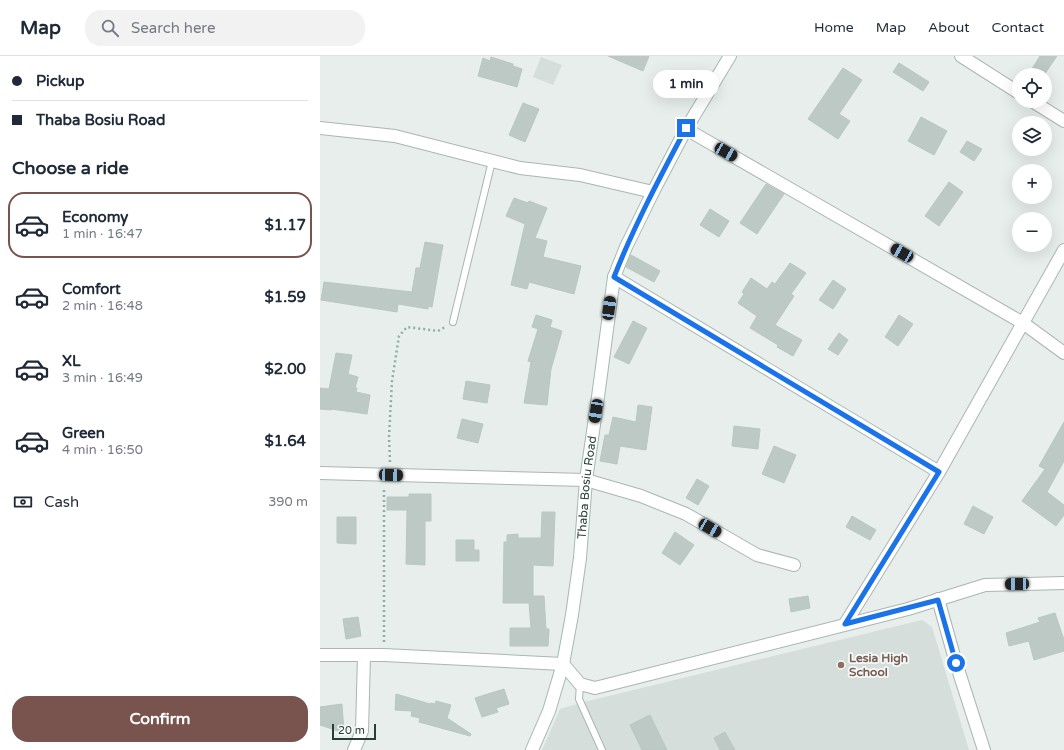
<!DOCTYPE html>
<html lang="en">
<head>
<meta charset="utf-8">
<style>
  :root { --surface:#fff; --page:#f2f2f3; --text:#1f2937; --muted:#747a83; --line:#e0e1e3; --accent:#79544f }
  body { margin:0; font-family:"Varela Round",sans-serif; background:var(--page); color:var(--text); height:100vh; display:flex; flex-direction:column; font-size:15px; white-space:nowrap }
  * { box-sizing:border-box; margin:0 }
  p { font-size:13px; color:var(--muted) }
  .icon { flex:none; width:22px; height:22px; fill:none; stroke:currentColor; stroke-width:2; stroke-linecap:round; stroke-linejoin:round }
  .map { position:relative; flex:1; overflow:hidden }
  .details { display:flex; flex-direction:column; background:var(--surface); width:320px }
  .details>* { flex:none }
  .guide { display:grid; align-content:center; height:88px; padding:0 12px; background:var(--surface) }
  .controls { position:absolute; left:692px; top:12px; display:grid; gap:8px }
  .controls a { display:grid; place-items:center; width:40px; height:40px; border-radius:50%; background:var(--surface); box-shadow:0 4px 16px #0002; font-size:20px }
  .scale { position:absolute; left:12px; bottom:10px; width:44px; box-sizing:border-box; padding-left:4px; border:2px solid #273f38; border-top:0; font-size:11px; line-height:14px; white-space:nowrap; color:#273f38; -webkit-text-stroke:3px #f7faf9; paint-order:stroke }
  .end { position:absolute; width:18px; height:18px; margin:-9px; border:5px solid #1a73e8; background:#fff; box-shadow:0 0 0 2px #fff }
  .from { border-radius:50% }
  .bubble { position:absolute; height:28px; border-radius:14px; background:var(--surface); box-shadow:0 4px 16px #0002; font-size:13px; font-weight:700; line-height:28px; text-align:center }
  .car { position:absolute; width:12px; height:24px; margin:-12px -6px; border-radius:5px; box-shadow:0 0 3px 1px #0007; background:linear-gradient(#222 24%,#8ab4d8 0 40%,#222 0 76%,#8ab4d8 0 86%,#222 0) }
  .guide b { display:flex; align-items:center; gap:14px; height:38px; font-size:15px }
  .guide b+b { border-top:1px solid var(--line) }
  .guide i { width:10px; height:10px; background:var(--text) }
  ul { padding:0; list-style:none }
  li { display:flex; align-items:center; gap:12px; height:66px; margin:0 8px 6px; padding:0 4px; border:2px solid transparent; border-radius:16px }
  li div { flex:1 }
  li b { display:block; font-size:15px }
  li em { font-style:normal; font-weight:700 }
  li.selected { border-color:var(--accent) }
  li>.icon { width:36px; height:36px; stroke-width:1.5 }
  h2 { padding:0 12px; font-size:18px; line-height:48px }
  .pay { display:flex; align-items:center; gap:10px; height:44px; padding:0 12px; font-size:15px }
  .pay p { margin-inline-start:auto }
  .action { display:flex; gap:8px; margin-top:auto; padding:8px 12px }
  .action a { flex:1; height:46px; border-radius:16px; background:var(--accent); color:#fff; font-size:16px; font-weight:700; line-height:46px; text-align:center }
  header { display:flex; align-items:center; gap:24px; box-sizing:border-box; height:56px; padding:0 20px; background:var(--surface); border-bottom:1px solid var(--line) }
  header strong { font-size:19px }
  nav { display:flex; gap:22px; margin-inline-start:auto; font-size:14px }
  .search { width:280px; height:36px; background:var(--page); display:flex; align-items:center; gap:10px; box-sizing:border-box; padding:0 14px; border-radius:16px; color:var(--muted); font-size:15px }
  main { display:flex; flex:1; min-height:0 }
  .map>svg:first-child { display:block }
</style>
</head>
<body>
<header>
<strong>Map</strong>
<div class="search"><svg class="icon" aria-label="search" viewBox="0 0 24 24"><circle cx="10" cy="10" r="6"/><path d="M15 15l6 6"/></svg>Search here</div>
<nav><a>Home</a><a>Map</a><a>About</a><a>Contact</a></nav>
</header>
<main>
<section class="details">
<div class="guide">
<b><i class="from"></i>Pickup</b>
<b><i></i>Thaba Bosiu Road</b>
</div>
<h2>Choose a ride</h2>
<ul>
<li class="selected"><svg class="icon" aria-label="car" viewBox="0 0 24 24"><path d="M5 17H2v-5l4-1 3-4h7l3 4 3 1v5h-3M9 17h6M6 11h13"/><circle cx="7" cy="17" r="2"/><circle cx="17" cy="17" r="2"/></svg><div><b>Economy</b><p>1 min · 16:47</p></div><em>$1.17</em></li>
<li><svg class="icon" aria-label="car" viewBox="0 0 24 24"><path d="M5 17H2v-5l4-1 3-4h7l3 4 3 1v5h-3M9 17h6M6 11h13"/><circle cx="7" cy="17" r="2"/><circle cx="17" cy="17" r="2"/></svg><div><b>Comfort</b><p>2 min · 16:48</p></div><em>$1.59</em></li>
<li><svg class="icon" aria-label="car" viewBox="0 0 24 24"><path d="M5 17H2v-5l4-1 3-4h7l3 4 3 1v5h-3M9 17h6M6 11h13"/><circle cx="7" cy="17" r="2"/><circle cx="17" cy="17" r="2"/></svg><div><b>XL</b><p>3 min · 16:49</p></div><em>$2.00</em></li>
<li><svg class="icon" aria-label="car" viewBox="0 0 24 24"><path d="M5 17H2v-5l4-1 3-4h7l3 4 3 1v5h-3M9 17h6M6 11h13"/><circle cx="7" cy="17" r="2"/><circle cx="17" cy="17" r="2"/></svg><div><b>Green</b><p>4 min · 16:50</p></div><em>$1.64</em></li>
</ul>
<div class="pay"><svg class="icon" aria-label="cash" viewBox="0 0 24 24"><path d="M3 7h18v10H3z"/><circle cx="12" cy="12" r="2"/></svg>Cash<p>390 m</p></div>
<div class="action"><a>Confirm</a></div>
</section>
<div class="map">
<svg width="744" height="694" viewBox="0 0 744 694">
  <rect width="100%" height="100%" fill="#e7eeeb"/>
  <g fill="#d5deda">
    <polygon points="221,1 242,9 233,29 213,21"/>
    <polygon points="602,564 612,571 649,694 222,694 240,653 264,646"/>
  </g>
  <g fill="#bcc9c4" stroke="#b9c7c1">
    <polygon points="288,0 329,0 323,15"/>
    <polygon points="720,0 737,0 724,19 708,19"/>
    <polygon points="171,1 193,8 193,10 202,13 197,31 158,20 163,2 170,5"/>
    <polygon points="579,7 609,26 603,35 573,16"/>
    <polygon points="523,12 542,24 519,58 530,65 518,83 488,63"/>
    <polygon points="203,47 219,53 205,86 189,79"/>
    <polygon points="601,61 627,75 614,99 588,85"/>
    <polygon points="647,85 662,93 654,105 640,96"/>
    <polygon points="629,126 643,136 619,170 605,160"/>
    <polygon points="446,128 464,138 437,178 420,167"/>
    <polygon points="194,142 208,147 209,145 227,152 215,182 227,185 223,201 261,210 254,238 209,226 207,233 191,229 205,168 186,160"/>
    <polygon points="390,153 409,165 399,181 380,169"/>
    <polygon points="105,186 123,189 112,251 108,250 108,253 78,248 77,256 1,244 4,226 92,236 96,212 100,212"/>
    <polygon points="311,199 340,215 334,226 306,211"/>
    <polygon points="470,207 486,217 471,238 474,240 455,269 482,284 473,300 457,291 458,289 430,272 437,260 418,247 424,238 422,236 431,222 447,233 452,226 455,228"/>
    <polygon points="513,224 526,233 513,253 499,244"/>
    <polygon points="216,259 232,264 230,271 242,275 231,313 227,349 204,347 211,306 208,305 218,273 212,271"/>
    <polygon points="579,259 593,268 578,290 565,281"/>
    <polygon points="313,265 327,272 309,308 294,301"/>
    <polygon points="519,277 528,284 518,299 508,293"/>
    <polygon points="16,297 32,299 28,318 38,321 35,332 37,332 36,336 50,339 47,358 11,353 11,354 0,353 0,332 9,333"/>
    <polygon points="146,325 170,329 167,347 143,343"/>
    <polygon points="318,349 332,351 326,394 300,390 297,408 280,405 285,379 289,379 293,361 316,366"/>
    <polygon points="142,363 163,368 158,387 137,382"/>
    <polygon points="744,366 744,405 727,436 744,449 744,459 736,470 702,445 725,413 719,410"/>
    <polygon points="414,370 440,373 438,393 412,390"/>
    <polygon points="454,390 476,399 464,427 442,418"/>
    <polygon points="377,423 389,430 378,449 366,442"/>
    <polygon points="89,438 111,438 111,465 105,465 105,509 86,508 87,454 67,454 67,441 89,441"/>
    <polygon points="653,450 673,461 664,478 644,468"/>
    <polygon points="222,456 235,456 233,510 213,509 213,540 224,540 226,573 229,573 228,590 190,590 190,572 211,572 209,547 183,547 184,486 187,486 187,479 198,478 198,482 221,482"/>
    <polygon points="532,460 556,474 550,484 526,471"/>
    <polygon points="17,461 36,461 36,488 17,487"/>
    <polygon points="355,476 374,489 360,509 342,497"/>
    <polygon points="136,484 154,484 154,494 159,494 159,505 136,505"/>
    <polygon points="488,540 490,552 471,556 469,543"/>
    <polygon points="735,557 744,584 744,595 714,604 709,585 689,590 686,577 720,566 718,562"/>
    <polygon points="38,561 41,580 26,583 23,563"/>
    <polygon points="184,633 189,648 176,652 178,656 162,661 155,642"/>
    <polygon points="76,638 110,648 111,647 115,648 116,645 131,649 127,662 151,678 150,680 99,666 100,662 91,660 92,655 75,654"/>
    <polygon points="22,648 24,677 0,669 0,651"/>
    <polygon points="330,659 347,694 322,694 310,669"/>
    <polygon points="405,676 415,694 400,694 394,682"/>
  </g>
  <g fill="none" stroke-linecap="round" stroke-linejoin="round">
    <g stroke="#aab6b2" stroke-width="8">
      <g id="lane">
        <polyline points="133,266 172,105"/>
        <polyline points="260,628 259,643 282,694"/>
      </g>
    </g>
    <g stroke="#aab6b2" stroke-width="14">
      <g id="street">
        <polyline points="641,0 699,37"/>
        <polyline points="712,45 744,65"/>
        <polyline points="0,72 75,80 200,112 260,119 333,136"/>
        <polyline points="366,73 703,267 744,297"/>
        <polyline points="294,221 619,416"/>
        <polyline points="0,417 266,424 321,440 366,458 437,499 474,509"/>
        <polyline points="618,543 636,607 664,694"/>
        <polyline points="525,568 619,416 744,194"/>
        <polyline points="0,599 64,599 243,608 260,628 275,632 588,553 665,529 744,527"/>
        <polyline points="34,694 42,675 44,599"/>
      </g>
    </g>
    <g stroke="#a6b9b2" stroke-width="14">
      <g id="secondary">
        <path id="s1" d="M 212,694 L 229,655 L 243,608 L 252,559 L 260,502 L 266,424 L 278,341 L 294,221 L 306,191 L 333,136 L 366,73 L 410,0"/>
      </g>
    </g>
    <g stroke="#8aafa3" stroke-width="2.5" stroke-dasharray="2 3" stroke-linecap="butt">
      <polyline points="70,406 69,381 72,325 79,280 87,271 118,275 125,271"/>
      <polyline points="64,586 64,431"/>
    </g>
    <use href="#lane" stroke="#fff" stroke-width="6"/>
    <use href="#street" stroke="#fff" stroke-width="12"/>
    <use href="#secondary" stroke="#fff" stroke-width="12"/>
  </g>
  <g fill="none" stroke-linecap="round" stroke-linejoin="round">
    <path stroke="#1a73e8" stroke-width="5" d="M 366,72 C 340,121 314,170 294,221 L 619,416 L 525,568 L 618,544 L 636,607"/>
  </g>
  <circle fill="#8d6e63" stroke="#f7faf9" stroke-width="1.5" cx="521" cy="609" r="4"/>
  <g text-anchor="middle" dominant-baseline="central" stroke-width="3.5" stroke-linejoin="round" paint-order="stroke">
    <g font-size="12" fill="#273f38" stroke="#f7faf9">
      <text stroke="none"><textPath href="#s1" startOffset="270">Thaba Bosiu Road</textPath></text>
    </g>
    <g font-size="12" font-weight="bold" fill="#785e54" stroke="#f7faf9" text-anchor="start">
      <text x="529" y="602">Lesia High<tspan x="529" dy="14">School</tspan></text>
    </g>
  </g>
</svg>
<div class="controls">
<a><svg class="icon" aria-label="locate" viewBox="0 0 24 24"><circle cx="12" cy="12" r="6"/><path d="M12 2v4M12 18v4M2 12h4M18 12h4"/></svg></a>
<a><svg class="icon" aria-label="layers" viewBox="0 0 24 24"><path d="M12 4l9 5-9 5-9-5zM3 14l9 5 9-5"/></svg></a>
<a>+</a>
<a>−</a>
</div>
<div class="scale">20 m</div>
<i class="end from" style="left:636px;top:607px"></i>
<i class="end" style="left:366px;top:72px"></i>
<div class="bubble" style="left:333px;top:14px;width:66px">1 min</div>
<i class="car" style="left:406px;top:96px;rotate:120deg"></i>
<i class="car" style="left:582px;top:197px;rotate:300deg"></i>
<i class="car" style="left:289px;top:252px;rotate:8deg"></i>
<i class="car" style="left:276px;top:355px;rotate:189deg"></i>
<i class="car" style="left:71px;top:419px;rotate:92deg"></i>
<i class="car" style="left:390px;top:472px;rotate:120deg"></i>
<i class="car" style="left:697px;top:528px;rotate:269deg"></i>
</div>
</main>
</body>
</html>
